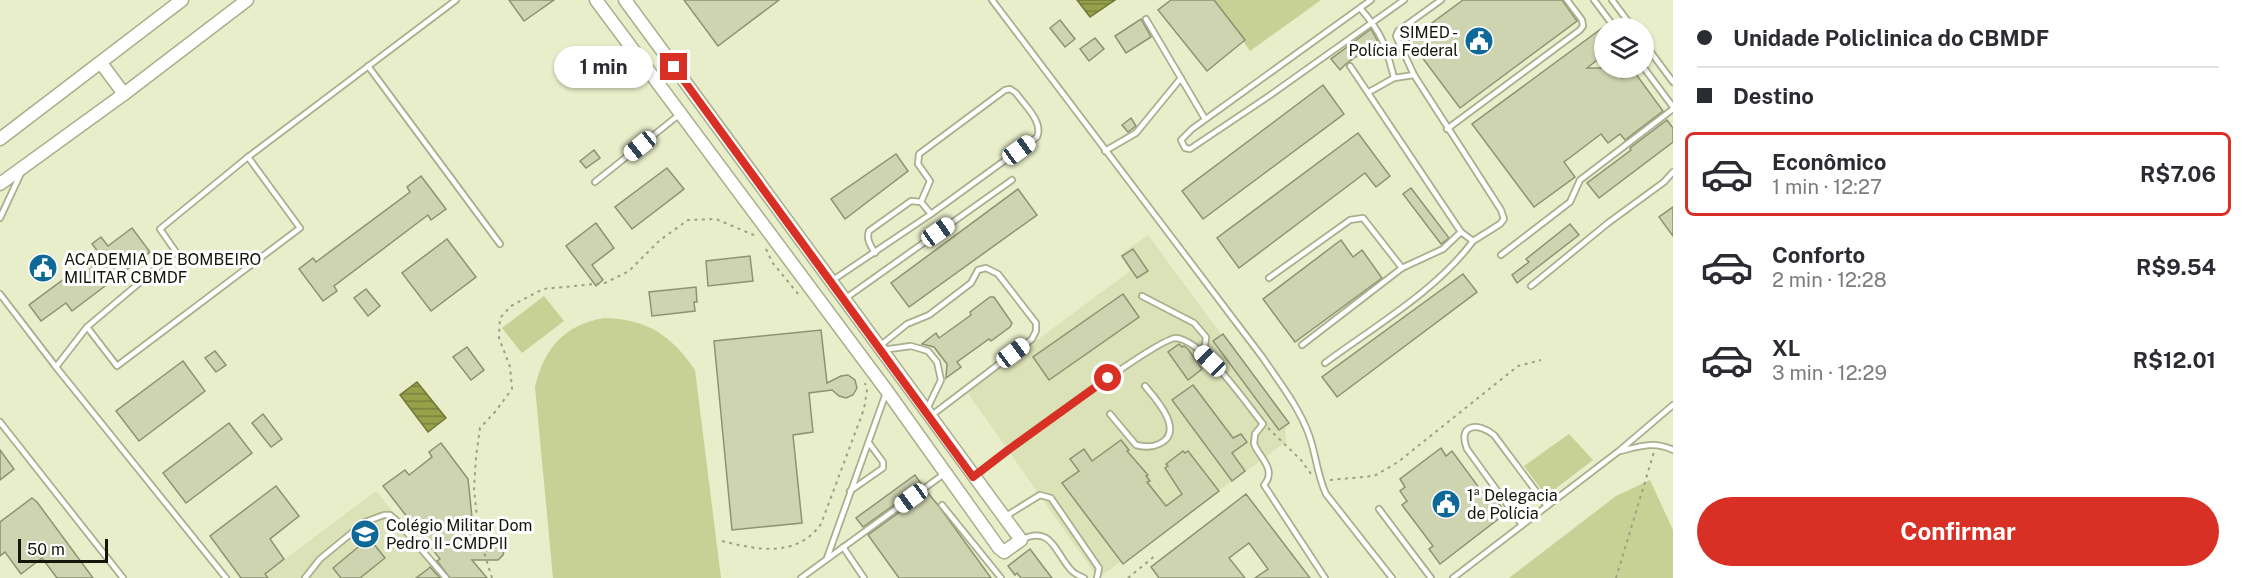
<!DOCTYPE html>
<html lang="pt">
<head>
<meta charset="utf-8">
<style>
  :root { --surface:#fff; --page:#f2f2f3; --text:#2b2b33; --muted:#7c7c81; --line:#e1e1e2; --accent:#d93025 }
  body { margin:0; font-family:"Public Sans",sans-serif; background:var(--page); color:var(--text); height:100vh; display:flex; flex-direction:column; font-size:22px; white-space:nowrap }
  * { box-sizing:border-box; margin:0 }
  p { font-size:20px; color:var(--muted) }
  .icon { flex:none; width:33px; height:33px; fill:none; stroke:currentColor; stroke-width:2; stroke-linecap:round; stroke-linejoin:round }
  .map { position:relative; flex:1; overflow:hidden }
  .side { display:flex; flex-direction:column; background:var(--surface); width:570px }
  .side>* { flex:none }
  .banner { display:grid; align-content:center; height:132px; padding:0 24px; background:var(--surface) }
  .buttons { position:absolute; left:1594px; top:18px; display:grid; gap:12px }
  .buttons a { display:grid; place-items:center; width:60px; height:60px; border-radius:50%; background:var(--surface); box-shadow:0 2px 4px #0004; font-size:30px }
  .scale { position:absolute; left:18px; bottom:15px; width:90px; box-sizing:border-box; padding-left:6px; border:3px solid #15160a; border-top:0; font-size:16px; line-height:21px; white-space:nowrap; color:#15160a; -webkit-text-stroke:4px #fff; paint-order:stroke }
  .end { position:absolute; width:27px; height:27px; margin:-14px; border:8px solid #d93025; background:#fff; box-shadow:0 0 0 3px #fff }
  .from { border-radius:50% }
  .bubble { position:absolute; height:42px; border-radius:21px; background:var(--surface); box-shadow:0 2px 4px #0004; font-size:20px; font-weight:700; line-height:42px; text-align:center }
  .car { position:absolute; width:18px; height:36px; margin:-18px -9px; border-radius:8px; box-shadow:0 0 4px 2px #0007; background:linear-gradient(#fff 24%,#345 0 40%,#fff 0 76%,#345 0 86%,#fff 0) }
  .banner b { display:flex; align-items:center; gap:21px; height:57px; font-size:22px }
  .banner b+b { border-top:2px solid var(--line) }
  .banner i { width:15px; height:15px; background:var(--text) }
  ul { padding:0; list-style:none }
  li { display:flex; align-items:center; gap:18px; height:84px; margin:0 12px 9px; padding:0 12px; border:3px solid transparent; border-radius:9px }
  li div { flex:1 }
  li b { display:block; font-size:22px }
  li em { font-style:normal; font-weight:700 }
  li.selected { border-color:var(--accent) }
  li>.icon { width:54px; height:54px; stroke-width:1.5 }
  .button { display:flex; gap:12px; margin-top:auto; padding:12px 24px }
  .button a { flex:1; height:69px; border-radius:36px; background:var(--accent); color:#fff; font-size:24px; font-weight:700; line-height:69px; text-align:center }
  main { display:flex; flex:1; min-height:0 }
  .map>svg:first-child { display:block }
</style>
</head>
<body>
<main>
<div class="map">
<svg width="1673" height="578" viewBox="0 0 1673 578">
  <defs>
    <pattern id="water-rules" width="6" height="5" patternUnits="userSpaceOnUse" patternTransform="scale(1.5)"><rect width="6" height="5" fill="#97a14a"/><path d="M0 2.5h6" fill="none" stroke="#7a823c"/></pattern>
  </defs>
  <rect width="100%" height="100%" fill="#e8eeca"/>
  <g fill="#dbe2b7">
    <polygon points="1148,235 1285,421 1286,442 1098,578 967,392 1130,271 1120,255"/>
    <polygon points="376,491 448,578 260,578"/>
  </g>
  <g fill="#c7d095">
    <polygon points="1214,0 1321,0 1250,51"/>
    <polygon points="544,296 564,321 522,353 502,328"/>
    <path d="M 604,318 C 647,319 671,335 695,370 L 721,578 L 553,578 L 535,387 C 544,348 564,325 604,318 Z"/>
    <polygon points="1569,434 1593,460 1546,496 1524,466"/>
    <polygon points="1650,480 1673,530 1673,578 1509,578 1616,496"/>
  </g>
  <g fill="url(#water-rules)" stroke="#707737" stroke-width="1.5">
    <polygon points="1077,0 1115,0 1090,17"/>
    <polygon points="417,382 446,418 428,432 400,395"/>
  </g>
  <g fill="#ced3b0" stroke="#8d9371" stroke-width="1.5">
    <polygon points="509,0 554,0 524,21"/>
    <polygon points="684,0 779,0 718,46"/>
    <polygon points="1171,0 1214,0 1245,40 1207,71 1158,10"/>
    <polygon points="1463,0 1562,0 1577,21 1460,108 1409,40"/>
    <polygon points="1141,19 1151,37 1126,53 1115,36"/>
    <polygon points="1060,20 1075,39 1065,47 1050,28"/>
    <polygon points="1605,26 1605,54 1587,68 1614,68 1622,78 1633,70 1663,111 1625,140 1620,134 1608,143 1601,134 1572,156 1564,162 1575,177 1534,207 1472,124"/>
    <polygon points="1371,29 1378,42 1347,63 1340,70 1331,59"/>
    <polygon points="1095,38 1104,49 1089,61 1080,49"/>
    <polygon points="1323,85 1344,114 1203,219 1182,191"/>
    <polygon points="1131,118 1136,126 1128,132 1122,125"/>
    <polygon points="1667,120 1673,128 1673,142 1599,198 1587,183 1631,150 1630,148"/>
    <polygon points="1358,133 1390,176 1376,187 1365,173 1239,268 1217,238"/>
    <polygon points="594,150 600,158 586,168 580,161"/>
    <polygon points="896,154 908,171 845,219 831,199"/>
    <polygon points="667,168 684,189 632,229 615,207"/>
    <polygon points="421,176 446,209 431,220 428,215 334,286 337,291 323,301 299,269 313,258 316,262 410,192 407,187"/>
    <polygon points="1411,188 1449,238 1441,244 1403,194"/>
    <polygon points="1018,189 1037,215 909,307 891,283"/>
    <polygon points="1673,207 1673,236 1659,217"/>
    <polygon points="596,223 614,248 592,265 603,280 596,286 566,246"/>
    <polygon points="1570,224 1579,235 1517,283 1512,275 1529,262 1526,259"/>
    <polygon points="132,228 150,252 72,311 66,303 41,321 29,305 99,253 92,244 101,237 108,246"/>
    <polygon points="447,239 476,277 431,311 402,273"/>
    <polygon points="1341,240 1353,257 1362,250 1382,278 1295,342 1263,299"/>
    <polygon points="1133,249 1148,271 1137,278 1122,256"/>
    <polygon points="750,256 753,281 708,286 706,261"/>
    <polygon points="1463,274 1477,292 1337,397 1335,394 1322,377"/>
    <polygon points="696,287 697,302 694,302 695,311 652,316 649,292"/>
    <polygon points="366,289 380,306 368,316 354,298"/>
    <polygon points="1123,294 1139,317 1049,380 1033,357"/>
    <polygon points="990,297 994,297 1012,323 1010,327 991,341 989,339 957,362 961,367 946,378 947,364 934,347 922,344 936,333 939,338 971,315 970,312"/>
    <polygon points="821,330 827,383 841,376 848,375 855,380 857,388 853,395 846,398 839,396 832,390 809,393 813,432 793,435 802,523 732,530 714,341"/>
    <polygon points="1223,334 1289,423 1279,430 1213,341"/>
    <polygon points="1179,344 1182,347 1184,346 1188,349 1202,369 1188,380 1168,352"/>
    <polygon points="467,347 484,370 471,380 453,357"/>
    <polygon points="215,351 226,365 216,372 205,358"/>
    <polygon points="183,361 205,391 139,441 116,411"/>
    <polygon points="1193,385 1233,438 1241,434 1247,442 1232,453 1245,471 1232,481 1172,400"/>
    <polygon points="263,414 282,439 271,447 252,423"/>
    <polygon points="229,423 252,453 186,503 163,473"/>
    <polygon points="1121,440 1129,450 1127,451 1148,475 1146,476 1150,481 1147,482 1166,506 1182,494 1165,468 1168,466 1166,464 1183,451 1185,453 1188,451 1219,491 1123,564 1062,483 1079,471 1070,459 1084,449 1092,461"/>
    <polygon points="441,443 468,479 475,546 490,538 495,538 501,540 505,546 503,555 498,560 472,560 487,578 450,578 437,561 440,559 383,486 405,470 409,475 432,457 429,452"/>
    <polygon points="1441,448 1446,456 1452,451 1488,500 1493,496 1506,513 1440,564 1429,549 1433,546 1402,505 1407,501 1400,491 1405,487 1400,479"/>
    <polygon points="0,450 14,469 0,480"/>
    <polygon points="915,475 922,485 863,527 856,518"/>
    <polygon points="276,486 299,516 270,539 284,559 265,574 268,578 241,578 210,536"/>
    <polygon points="927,492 938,505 991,578 899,578 868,535"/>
    <polygon points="1246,494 1310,578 1255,578 1268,569 1249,543 1229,558 1245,578 1159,578 1151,567"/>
    <polygon points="32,498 37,502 93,578 57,578 42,558 21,574 5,552 0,556 0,522"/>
    <polygon points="369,538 385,558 360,578 341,578 333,568"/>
    <polygon points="1030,549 1042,565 1052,578 1021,578 1017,573 1015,575 1008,566"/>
    <polygon points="430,567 440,578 416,578 428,569"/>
  </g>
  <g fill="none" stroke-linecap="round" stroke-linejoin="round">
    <g stroke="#a9af8c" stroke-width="8">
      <g id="service">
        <path d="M 992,0 L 1263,358 C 1279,382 1299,407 1309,435 C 1316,454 1317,475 1326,494 L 1392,578"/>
        <polyline points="1371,0 1192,129 1181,140 1185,148 1190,149 1269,96 1404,0"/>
        <polyline points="1594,0 1615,28"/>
        <polyline points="1612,0 1633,28"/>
        <path d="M 1360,8 C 1382,33 1386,46 1394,78"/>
        <polyline points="1146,19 1205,119"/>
        <polyline points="1644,43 1673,82"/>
        <polyline points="368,66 500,244"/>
        <polyline points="1350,66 1461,232 1473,241 1500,224 1504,219 1501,210 1414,75 1394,78 1369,92"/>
        <polyline points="1644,68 1673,107"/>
        <polyline points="1414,75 1396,36 1398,31 1441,0"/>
        <polyline points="1447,129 1580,30 1583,26 1582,20 1567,0"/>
        <polyline points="1105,151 1136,133 1181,78"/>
        <polyline points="595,182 680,114"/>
        <polyline points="0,218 21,173"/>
        <path d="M 875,253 C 871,246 866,240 869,231 L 911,201 L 921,202 L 931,214"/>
        <polyline points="1501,255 1570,202 1580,180 1673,109"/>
        <polyline points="1269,278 1350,220 1363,218 1402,268"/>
        <path d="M 833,280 L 931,214 L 1037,137 C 1044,122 1024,105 1016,93 L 1010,89 L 1005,90 L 919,154 L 918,164 L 930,181 L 921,202"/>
        <polyline points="1531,286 1608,223 1664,182 1673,172"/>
        <polyline points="0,294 56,367 87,327 176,252 160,229 248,157 456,0"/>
        <polyline points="1142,296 1194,323 1206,337 1205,345 1200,352"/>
        <polyline points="846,298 1012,180"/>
        <polyline points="87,327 117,366 300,228 248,157"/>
        <polyline points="881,345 907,324 929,315 971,283 978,270 986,268 998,274 1036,323 1036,331 1032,339 932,415"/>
        <polyline points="1302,345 1402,268 1443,249 1461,232"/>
        <polyline points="882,350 911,346 928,351 937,362 941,380 927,409"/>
        <path d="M 1325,363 C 1375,326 1436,291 1473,241"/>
        <polyline points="56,367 226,578"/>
        <path d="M 1110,414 L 1136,445 C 1144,447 1151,448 1159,444 C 1186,432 1156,399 1145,386"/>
        <polyline points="0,422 123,578"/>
        <path d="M 1621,451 C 1640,446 1655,441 1673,450"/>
        <path d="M 975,476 C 999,457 1158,337 1176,338 C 1204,341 1246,403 1263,424 L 1255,434 L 1254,444 C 1260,458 1277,470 1264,485 L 1325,578"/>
        <polyline points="850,491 883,468 883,462 869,443"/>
        <polyline points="942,505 1001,578"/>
        <polyline points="1379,509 1431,578"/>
        <polyline points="1006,516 1040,495 1051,498 1099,568 1097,578"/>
        <path d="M 1522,525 L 1467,449 C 1457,424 1478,422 1494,435 L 1547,506"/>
        <path d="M 1023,539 C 1052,525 1056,555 1072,571 C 1075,574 1080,576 1084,578"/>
        <polyline points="843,547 864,578"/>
        <polyline points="827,558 886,393"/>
        <polyline points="305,578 320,559 365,522 384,515 390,515 396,520 446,578"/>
        <polyline points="801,578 944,474"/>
        <polyline points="1453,578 1619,451 1673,405"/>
      </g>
    </g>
    <g stroke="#a9af8c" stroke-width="15">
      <g id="tertiary">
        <polyline points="596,0 887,391 999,548 1004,552 1021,540 625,0"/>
        <polyline points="101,63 124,94"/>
        <polyline points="0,139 182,0"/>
        <polyline points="0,184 124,94 247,0"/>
      </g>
    </g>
    <g stroke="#9ba084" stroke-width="2" stroke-dasharray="3 4.5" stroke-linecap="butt">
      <polyline points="766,249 772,262 799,295"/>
      <polyline points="1268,428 1301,460 1311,474"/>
      <polyline points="1330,480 1374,476 1398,462 1518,366 1541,360"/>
      <path d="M 722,541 C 757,550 797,558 821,524 L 864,409 L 867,391 L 865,383"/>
      <polyline points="492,578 479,536 474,489 476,457 480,428 495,412 512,389 510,367 499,338 500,318 511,306 543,289 605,283 629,271 660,240 688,220 716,219 756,236"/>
      <polyline points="1128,578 1156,555"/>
      <polyline points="1616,578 1654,452"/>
    </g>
    <use href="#service" stroke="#fff" stroke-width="4.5"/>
    <use href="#tertiary" stroke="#fff" stroke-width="12"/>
  </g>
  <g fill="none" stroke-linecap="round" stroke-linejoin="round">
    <polyline stroke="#d93025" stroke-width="8" points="674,67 973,477 1008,450 1108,378"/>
  </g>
  <defs>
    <g id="civic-disc" transform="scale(1.5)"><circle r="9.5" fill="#0e6898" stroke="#fff"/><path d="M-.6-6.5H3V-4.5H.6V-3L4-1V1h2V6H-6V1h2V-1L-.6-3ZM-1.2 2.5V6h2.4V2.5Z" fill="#fff"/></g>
    <g id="university-disc" transform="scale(1.5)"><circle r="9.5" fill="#0e6898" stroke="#fff"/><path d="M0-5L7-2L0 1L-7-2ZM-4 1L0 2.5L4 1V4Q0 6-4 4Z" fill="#fff"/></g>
  </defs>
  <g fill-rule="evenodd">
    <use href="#civic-disc" x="1479" y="41"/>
    <use href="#civic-disc" x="43" y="268"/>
    <use href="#civic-disc" x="1446" y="504"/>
    <use href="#university-disc" x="365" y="534"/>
  </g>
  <g text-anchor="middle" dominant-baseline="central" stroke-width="6" stroke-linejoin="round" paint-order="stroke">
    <g font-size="16" fill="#15160a" stroke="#fff" text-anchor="start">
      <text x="1458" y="32" text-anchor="end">SIMED -<tspan x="1458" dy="18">Polícia Federal</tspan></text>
      <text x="64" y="259">ACADEMIA DE BOMBEIRO<tspan x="64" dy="18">MILITAR CBMDF</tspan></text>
      <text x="1467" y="495">1ª Delegacia<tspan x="1467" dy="18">de Polícia</tspan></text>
      <text x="386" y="525">Colégio Militar Dom<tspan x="386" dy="18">Pedro II - CMDPII</tspan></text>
    </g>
  </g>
</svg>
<div class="buttons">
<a><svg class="icon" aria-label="layers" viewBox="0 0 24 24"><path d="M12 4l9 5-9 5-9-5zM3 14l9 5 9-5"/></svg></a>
</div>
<div class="scale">50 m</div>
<i class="end from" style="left:1108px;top:378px"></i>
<i class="end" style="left:674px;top:67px"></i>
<div class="bubble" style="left:554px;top:46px;width:99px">1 min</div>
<i class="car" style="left:640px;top:146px;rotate:231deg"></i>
<i class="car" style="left:1019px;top:150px;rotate:54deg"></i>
<i class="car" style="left:938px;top:232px;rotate:55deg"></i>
<i class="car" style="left:1013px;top:353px;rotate:53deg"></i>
<i class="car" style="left:1210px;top:361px;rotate:314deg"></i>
<i class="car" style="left:911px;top:498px;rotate:234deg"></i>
</div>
<section class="side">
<div class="banner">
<b><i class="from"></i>Unidade Policlinica do CBMDF</b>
<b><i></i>Destino</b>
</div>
<ul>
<li class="selected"><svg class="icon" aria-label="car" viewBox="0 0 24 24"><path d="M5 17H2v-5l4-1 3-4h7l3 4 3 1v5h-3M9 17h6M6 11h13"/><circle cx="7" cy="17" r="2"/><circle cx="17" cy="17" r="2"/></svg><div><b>Econômico</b><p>1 min · 12:27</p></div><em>R$7.06</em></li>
<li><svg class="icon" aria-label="car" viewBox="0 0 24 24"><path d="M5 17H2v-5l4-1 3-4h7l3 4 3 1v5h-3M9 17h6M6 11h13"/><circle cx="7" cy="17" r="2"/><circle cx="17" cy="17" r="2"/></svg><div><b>Conforto</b><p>2 min · 12:28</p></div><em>R$9.54</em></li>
<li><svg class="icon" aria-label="car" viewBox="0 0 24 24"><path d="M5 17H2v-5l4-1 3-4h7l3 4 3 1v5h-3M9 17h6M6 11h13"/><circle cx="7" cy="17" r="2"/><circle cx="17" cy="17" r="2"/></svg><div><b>XL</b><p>3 min · 12:29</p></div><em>R$12.01</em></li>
</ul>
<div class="button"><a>Confirmar</a></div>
</section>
</main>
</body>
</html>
